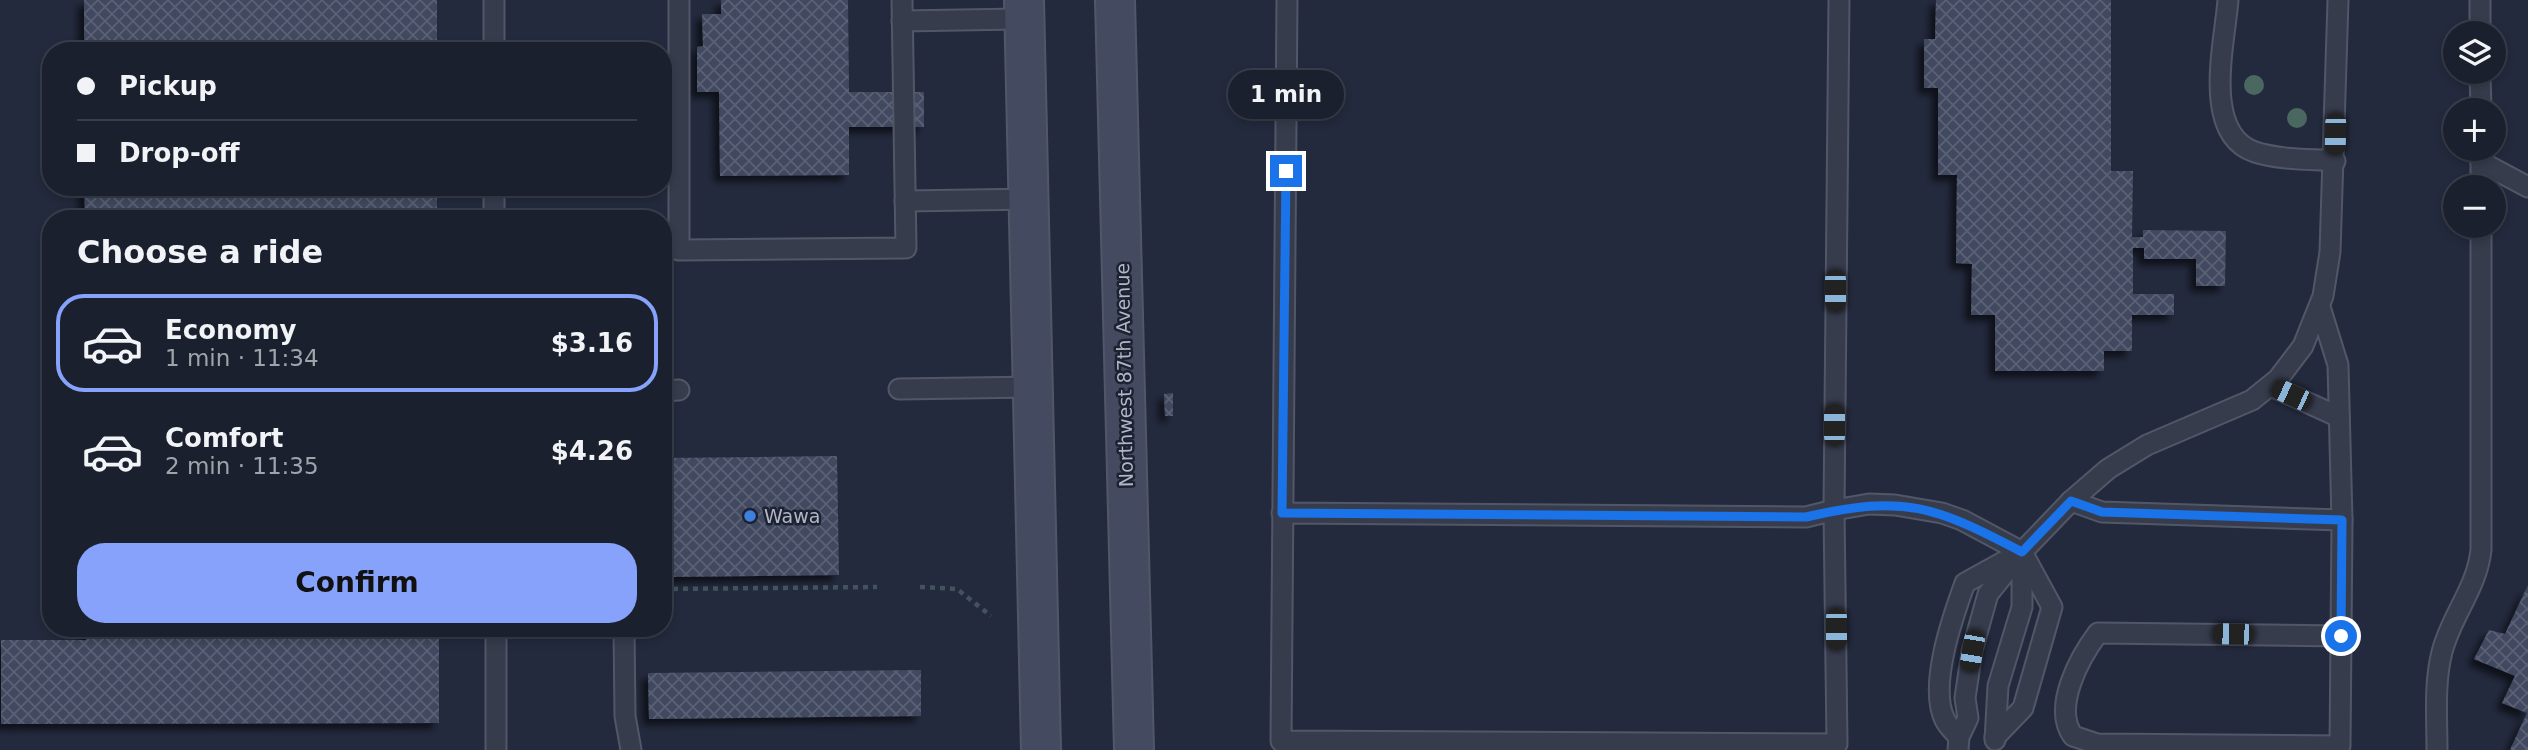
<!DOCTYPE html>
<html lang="en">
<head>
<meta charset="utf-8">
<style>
  :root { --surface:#1a202e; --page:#232836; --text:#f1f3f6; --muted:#9fa3aa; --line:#383e4a; --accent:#86a2fa }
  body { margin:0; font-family:"DejaVu Sans",sans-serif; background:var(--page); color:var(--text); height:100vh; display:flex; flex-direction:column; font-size:26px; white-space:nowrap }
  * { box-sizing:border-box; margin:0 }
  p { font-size:23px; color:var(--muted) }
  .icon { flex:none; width:38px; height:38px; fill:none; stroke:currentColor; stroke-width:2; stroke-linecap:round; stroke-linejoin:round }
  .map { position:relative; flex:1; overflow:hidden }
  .sheet { position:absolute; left:42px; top:210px; width:630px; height:427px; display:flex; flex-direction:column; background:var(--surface); border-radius:28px; box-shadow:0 4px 10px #0003,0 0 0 2px var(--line) }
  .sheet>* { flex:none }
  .banner { position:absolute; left:42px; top:42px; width:630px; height:154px; border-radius:28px; box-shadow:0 4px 10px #0003,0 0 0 2px var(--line); display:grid; align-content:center; height:154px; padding:0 35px; background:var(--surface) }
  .fabs { position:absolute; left:2443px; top:21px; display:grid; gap:14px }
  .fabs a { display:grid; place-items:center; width:63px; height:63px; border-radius:50%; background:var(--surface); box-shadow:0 4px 10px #0003,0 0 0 2px var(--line); font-size:35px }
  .end { position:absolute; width:32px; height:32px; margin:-16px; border:9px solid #1a73e8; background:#fff; box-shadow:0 0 0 4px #fff }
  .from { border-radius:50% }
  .bubble { position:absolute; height:49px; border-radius:24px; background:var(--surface); box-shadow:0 4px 10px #0003,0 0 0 2px var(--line); font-size:23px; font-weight:600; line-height:49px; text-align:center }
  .car { position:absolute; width:21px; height:42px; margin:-21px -10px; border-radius:9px; box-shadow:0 0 5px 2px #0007; background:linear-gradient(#222 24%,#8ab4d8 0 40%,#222 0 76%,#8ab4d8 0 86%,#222 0) }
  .banner b { display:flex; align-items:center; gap:24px; height:66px; font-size:26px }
  .banner b+b { border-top:2px solid var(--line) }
  .banner i { width:18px; height:18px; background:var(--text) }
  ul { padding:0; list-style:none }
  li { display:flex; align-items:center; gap:21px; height:98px; margin:0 14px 10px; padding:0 21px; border:4px solid transparent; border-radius:28px }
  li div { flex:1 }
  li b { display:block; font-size:26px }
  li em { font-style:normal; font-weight:600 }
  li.on { border-color:var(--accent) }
  li>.icon { width:63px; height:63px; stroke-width:1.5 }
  h2 { padding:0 35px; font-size:32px; line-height:84px }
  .cta { display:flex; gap:14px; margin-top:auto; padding:14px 35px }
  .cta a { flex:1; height:80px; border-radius:28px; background:var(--accent); color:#111; font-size:28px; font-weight:600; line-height:80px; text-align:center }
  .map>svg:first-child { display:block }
</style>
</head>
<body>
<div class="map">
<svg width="2528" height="750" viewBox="0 0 2528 750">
  <defs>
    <pattern id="building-cross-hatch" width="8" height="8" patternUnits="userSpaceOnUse" patternTransform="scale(1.75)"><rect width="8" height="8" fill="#41495f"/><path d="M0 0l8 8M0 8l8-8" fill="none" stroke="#5a6174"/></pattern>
    <filter id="shadow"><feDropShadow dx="-6" dy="6" stdDeviation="3.5" flood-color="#0009"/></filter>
  </defs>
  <rect width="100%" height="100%" fill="#232a3d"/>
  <g fill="url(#building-cross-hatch)" filter="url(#shadow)">
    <rect x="84" y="0" width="353" height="51"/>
    <polygon points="721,0 848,0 849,92 924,92 924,127 849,127 849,175 720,176 719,92 697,92 697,47 703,46 702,14 721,14"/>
    <polygon points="1936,0 2111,0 2111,171 2133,171 2132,237 2143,237 2143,230 2226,231 2225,286 2196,286 2196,259 2144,259 2144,248 2133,248 2133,294 2174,294 2174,315 2132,315 2132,351 2104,351 2104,371 1995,371 1995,315 1971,315 1972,264 1956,263 1957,175 1938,175 1938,88 1924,88 1924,39 1935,39"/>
    <polygon points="84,187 437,187 437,219 85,219"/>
    <polygon points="1173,393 1173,416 1165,416 1164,394"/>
    <polygon points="837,456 839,575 663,577 663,458"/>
    <polygon points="2528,585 2528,750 2510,750 2527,713 2502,703 2515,676 2474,659 2489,630 2505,634"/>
    <polygon points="86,628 439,628 439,723 1,724 1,640 86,640"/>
    <polygon points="921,670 921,716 649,719 648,673"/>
  </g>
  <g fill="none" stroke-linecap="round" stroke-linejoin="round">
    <g stroke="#525768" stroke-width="23">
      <g id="service">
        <polyline points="494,0 494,51"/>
        <polyline points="679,0 679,250 906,248 902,0"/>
        <polyline points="1839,0 1834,510 1869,504 1895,505 1942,513 1962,520 2022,552 2052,607 2023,708 1995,737"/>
        <path d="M 2228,0 C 2225,42 2201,134 2255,152 C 2280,160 2309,159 2335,161"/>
        <polyline points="2480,0 2480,33"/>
        <polyline points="902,21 1024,19"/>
        <polyline points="2480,72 2481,110"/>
        <polyline points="2481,153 2481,187"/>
        <polyline points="2481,162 2528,187"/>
        <polyline points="494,187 494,219"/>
        <polyline points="905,201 1029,199"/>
        <polyline points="2320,307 2338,365 2342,520"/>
        <polyline points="2271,386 2339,417"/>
        <polyline points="899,389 1033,387"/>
        <polyline points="663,391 679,390"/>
        <path d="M 2071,501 L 2102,512 L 2342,520 L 2341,636 L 2098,633 C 2080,657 2052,707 2073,736 L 2097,744 L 2340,746 L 2341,636"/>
        <path d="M 1282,513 L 1806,517 L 1834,510 L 1837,744 L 1281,741 C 1283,494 1285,247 1287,0"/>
        <polyline points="496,628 496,750"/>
        <polyline points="624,628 625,716 631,750"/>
        <path d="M 1959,737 C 1954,732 1948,726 1945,720 C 1928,686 1953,616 1965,583 L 2012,557"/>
        <polyline points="1995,740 1998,686 2022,607 2022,556"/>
        <polyline points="1958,750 1959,737 1968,718 1965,698 1972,651 1988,594 2022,552 2071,501 2108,469 2147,445 2252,400 2278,379 2303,346 2323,296 2330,252 2338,0"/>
        <path d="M 2437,750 C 2437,718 2434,683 2442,652 C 2451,616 2477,588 2481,550 L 2481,226"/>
      </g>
    </g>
    <g stroke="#525768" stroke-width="42">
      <g id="secondary">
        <polyline points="1024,0 1041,750"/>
        <polyline points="1115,0 1134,750"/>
      </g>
    </g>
    <g stroke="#42545b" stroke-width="4.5" stroke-dasharray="5 5" stroke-linecap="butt">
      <polyline points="920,587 957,589 991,616"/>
      <polyline points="663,589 877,587"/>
    </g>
    <use href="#service" stroke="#373c4d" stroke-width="19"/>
    <use href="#secondary" stroke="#444b60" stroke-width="38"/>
  </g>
  <g fill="#4a685f">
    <circle cx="2254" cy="85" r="10"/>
    <circle cx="2297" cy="118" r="10"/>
  </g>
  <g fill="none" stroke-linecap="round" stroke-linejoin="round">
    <path stroke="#1a73e8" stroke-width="9" d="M 1286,171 L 1282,513 L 1806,517 C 1905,494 1934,506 2022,552 L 2071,501 L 2102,512 L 2342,520 L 2341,636"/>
  </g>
  <circle fill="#3f7fe0" stroke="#1c2232" stroke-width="2.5" cx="750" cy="516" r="7"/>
  <g text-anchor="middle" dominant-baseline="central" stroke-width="5" stroke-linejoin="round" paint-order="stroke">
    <g font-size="19" fill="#b2b7c8" stroke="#1c2232">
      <text transform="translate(1124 375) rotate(-91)">Northwest 87th Avenue</text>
    </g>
    <g font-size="19" fill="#b2b7c8" stroke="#1c2232" text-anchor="start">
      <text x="764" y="516">Wawa</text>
    </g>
  </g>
</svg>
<div class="fabs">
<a><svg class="icon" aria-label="layers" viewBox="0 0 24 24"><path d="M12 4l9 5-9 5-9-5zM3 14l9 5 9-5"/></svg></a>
<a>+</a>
<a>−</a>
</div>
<i class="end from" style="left:2341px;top:636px"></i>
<i class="end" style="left:1286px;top:171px"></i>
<div class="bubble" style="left:1228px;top:70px;width:116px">1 min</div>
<i class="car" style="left:2335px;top:134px;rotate:181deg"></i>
<i class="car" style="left:1835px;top:291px;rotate:180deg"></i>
<i class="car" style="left:2291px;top:395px;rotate:295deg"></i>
<i class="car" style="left:1834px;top:425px;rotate:0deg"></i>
<i class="car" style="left:1836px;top:629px;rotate:180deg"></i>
<i class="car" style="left:2233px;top:634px;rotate:271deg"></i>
<i class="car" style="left:1972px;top:651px;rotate:190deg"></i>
<div class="banner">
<b><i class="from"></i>Pickup</b>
<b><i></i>Drop-off</b>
</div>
<section class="sheet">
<h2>Choose a ride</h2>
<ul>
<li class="on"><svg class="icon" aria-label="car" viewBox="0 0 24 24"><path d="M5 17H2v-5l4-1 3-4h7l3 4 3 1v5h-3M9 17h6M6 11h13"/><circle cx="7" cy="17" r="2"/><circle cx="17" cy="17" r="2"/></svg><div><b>Economy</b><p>1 min · 11:34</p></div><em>$3.16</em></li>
<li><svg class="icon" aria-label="car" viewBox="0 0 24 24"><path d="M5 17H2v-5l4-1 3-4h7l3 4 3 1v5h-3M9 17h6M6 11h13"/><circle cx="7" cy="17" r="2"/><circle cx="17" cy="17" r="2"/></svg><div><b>Comfort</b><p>2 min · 11:35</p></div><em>$4.26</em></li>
</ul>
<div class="cta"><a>Confirm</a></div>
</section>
</div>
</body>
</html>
